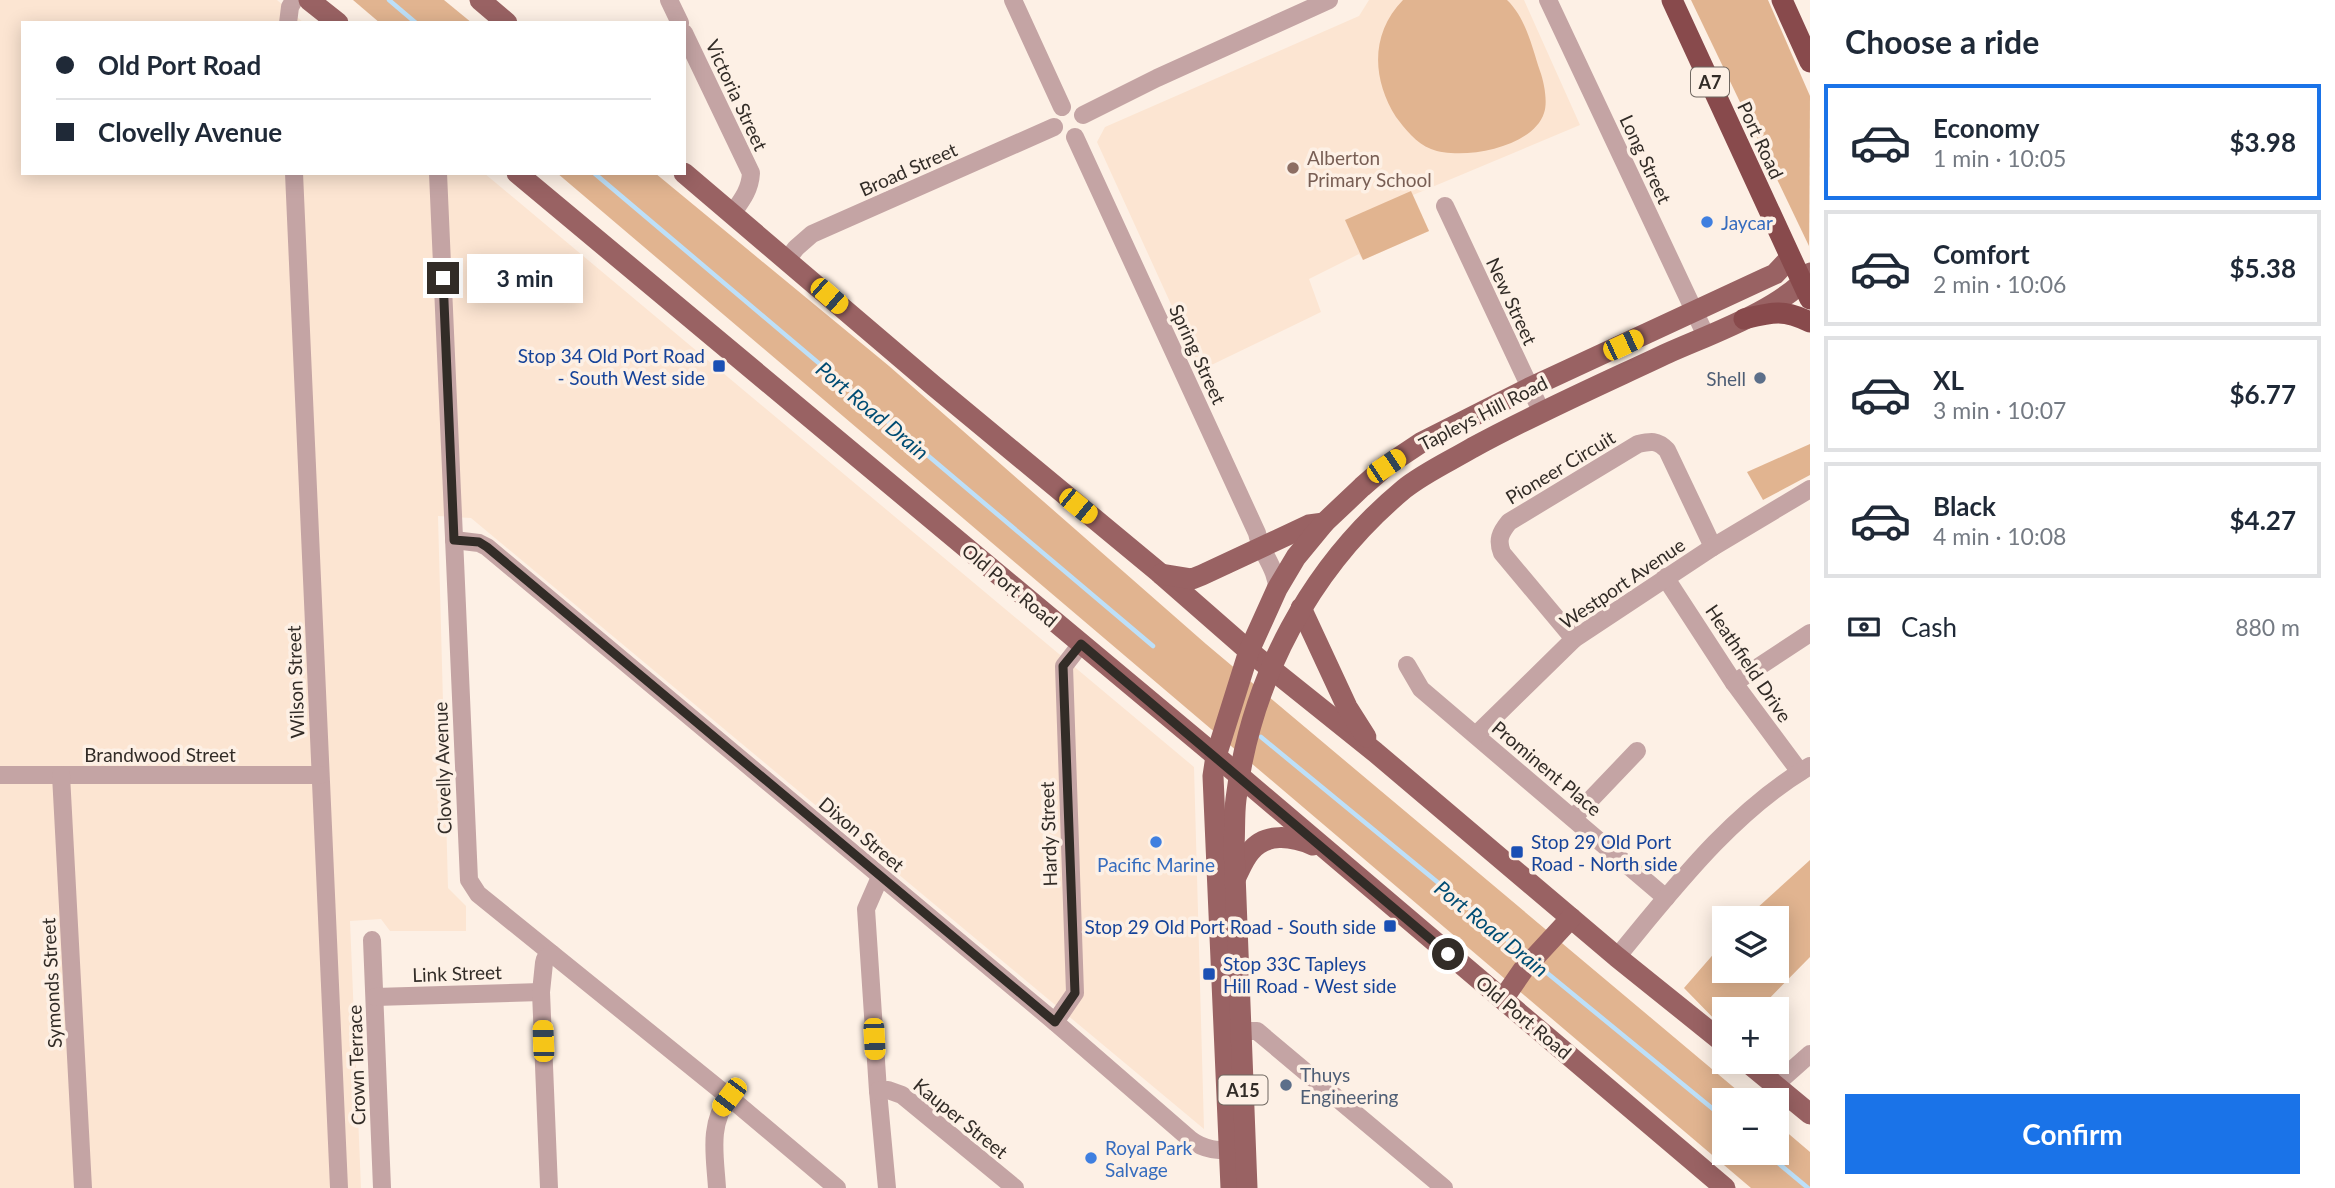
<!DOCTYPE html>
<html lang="en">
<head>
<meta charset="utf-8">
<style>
  :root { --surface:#fff; --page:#f6f6f7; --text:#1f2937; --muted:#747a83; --line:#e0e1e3; --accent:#1a73e8 }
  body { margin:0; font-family:Lato,sans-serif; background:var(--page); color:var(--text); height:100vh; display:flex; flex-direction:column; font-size:26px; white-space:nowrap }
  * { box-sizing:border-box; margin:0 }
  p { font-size:23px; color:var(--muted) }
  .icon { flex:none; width:38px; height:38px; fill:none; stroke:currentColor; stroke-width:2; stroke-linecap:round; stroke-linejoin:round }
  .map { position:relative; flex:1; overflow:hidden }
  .sheet { display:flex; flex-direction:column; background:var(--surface); width:525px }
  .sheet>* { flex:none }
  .guide { position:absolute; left:21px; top:21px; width:665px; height:154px; border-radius:0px; box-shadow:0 4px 18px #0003; display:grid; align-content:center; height:154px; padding:0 35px; background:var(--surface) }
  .controls { position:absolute; left:1712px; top:906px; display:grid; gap:14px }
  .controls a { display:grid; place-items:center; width:77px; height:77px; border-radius:0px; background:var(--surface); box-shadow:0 4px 18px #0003; font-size:35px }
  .end { position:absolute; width:32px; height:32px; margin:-16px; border:9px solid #322c27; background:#fff; box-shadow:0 0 0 4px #fff }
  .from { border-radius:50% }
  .bubble { position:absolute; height:49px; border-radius:0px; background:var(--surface); box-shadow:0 4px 18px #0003; font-size:23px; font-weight:700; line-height:49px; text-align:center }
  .car { position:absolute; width:21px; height:42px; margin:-21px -10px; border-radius:9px; box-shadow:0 0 5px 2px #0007; background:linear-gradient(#f5c518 24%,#345 0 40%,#f5c518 0 76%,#345 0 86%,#f5c518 0) }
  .guide b { display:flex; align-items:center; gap:24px; height:66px; font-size:26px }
  .guide b+b { border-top:2px solid var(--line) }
  .guide i { width:18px; height:18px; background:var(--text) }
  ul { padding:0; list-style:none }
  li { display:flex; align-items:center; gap:21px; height:116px; margin:0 14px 10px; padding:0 21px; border:4px solid var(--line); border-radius:0px }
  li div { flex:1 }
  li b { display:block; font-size:26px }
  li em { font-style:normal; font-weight:700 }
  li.selected { border-color:var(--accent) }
  li>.icon { width:63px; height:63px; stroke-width:1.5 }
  h2 { padding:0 35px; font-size:32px; line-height:84px }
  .pay { display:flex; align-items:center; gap:18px; height:77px; padding:0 35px; font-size:26px }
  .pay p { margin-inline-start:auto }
  .cta { display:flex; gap:14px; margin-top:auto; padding:14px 35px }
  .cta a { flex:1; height:80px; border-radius:0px; background:var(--accent); color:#fff; font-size:28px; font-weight:700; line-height:80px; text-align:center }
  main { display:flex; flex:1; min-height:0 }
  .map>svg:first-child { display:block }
</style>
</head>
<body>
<main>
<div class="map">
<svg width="1810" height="1188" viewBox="0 0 1810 1188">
  <rect width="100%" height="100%" fill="#fdf0e5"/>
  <g fill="#fce5d2">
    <polygon points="0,0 277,0 304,23 23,23 23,173 484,173 1194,767 1204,1129 471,518 438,516 448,888 466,906 466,931 390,931 381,919 350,921 361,1188 0,1188"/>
    <polygon points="1369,0 1524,0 1580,125 1413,195 1429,231 1363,260 1359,254 1309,279 1321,312 1201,370 1097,142 1105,127 1359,16"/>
  </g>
  <g fill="#e1b490">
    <polygon points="353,0 444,0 472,23 380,23"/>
    <path d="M 1403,0 L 1507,0 C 1526,18 1532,47 1540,71 C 1544,82 1548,102 1544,113 C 1533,148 1461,161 1431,149 C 1416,143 1405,129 1396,117 C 1372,79 1370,34 1403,0 Z"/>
    <polygon points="1691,0 1768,0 1810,96 1809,246"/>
    <polygon points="557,173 655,173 889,366 1206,644 1750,1101 1724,1101 1724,1153 1776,1153 1776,1123 1810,1152 1810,1188 1751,1188"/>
    <polygon points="1411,191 1429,231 1363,260 1345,220"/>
    <polygon points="1810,444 1810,475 1763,500 1747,472"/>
    <polygon points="1810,860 1810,957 1758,1010 1724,1010 1724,1029 1684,988 1724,942 1724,971 1776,971 1776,919 1745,919"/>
  </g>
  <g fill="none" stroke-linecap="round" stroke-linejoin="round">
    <g stroke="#bde0f9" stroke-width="4.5">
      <polyline points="389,0 416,23"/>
      <polyline points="594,173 1153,646"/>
      <polyline points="1261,737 1526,955"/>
      <polyline points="1535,963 1724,1118"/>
      <polyline points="1766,1153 1808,1188"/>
    </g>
    <g stroke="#c4a4a4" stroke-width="18">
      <polyline points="669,0 680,23"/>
      <polyline points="1013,0 1062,107"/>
      <polyline points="1548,0 1706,336"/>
      <polyline points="288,23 290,7 294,0"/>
      <path d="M 684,33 L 751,173 C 750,190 742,200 732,214"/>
      <polyline points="1083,115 1157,78 1329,0"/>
      <path d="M 1075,137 L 1257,533 C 1261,554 1277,568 1277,589"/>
      <polyline points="294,173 339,1188"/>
      <polyline points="438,173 469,880 478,894 729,1097 837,1188"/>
      <polyline points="1445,206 1542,413"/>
      <polyline points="787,260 796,248 812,234 1054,127"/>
      <path d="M 454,540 L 479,543 L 487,547 L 1055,1022 L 1191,1140 C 1207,1152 1222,1150 1242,1150"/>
      <polyline points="1665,577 1734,683 1800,772"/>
      <path d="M 1574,639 L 1502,553 C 1497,540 1500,533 1509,522 L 1638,444 C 1651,441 1657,440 1667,450 L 1713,547"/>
      <polyline points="1407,665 1421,689 1666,898"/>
      <polyline points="1734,683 1810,633"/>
      <polyline points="1476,735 1574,639 1713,547 1810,489"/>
      <polyline points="0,775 320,775"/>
      <polyline points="61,775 83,1188"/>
      <polyline points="1573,818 1637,751"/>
      <polyline points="880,877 866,909 878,1091 887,1188"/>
      <polyline points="372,940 382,1188"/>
      <path d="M 1617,957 C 1674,888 1732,812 1810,766"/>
      <polyline points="375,997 541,992"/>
      <polyline points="1055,1022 1075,993 1064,666 1081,644"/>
      <polyline points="1228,1031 1257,1031 1444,1188"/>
      <polyline points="1775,1085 1810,1054"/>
      <polyline points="878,1091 888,1090 902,1095 1015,1188"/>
      <polyline points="549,1188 541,992 544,963 545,959 552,954"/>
      <path d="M 717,1188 C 715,1155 708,1125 729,1097"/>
    </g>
    <g stroke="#996263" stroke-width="21">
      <polyline points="309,0 338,23"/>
      <polyline points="480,0 507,23"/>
      <polyline points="517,173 1216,756 1725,1188"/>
      <polyline points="684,173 934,386 1161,574 1249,651 1375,752 1617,957 1724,1043"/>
      <polyline points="1161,574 1192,579 1202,575 1309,525 1324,523"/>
      <polyline points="1301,608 1347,707 1366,737"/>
      <path d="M 1236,877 C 1240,869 1244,859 1250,852 C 1265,832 1292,836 1313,845"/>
      <polyline points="1503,999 1523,970 1571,918"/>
      <polyline points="1747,1062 1810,1114"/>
      <polyline points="1231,1188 1213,776 1216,756 1249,651 1277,589 1296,557 1324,523 1362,487 1386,466 1422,442 1529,388 1766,278 1775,274 1790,258"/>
      <path d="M 1247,1188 L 1234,847 C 1235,831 1234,814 1236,799 C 1251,679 1310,567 1404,489 C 1424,473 1450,461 1472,448 C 1536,413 1602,384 1668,353 C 1708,335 1785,308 1810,273"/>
    </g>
    <g stroke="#884a4c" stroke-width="21">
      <polyline points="1672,0 1810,299"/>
      <polyline points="1782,0 1810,62"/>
      <path d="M 1744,319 C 1773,312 1783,309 1810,322"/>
    </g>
  </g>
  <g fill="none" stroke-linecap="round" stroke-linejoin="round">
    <polyline stroke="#322c27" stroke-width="9" points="443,278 454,540 479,542 487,547 1055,1022 1075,993 1063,666 1081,644 1448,954"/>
  </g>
  <circle fill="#8d6e63" stroke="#fdf0e5" stroke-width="2.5" cx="1293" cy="168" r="7"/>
  <g fill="#3f7fe0" stroke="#fdf0e5" stroke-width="2.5">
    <circle cx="1707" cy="222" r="7"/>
    <circle cx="1156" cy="842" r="7"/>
    <circle cx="1091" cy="1158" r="7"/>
  </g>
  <g fill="#1a4fb4" stroke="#fdf0e5" stroke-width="2.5">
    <rect x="712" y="359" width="14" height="14" rx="3.5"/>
    <rect x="1510" y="845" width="14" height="14" rx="3.5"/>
    <rect x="1383" y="919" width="14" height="14" rx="3.5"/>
    <rect x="1202" y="967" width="14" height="14" rx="3.5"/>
  </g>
  <g fill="#5c6f8a" stroke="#fdf0e5" stroke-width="2.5">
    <circle cx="1760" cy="378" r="7"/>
    <circle cx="1286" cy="1085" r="7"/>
  </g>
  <g text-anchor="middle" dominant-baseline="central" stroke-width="7" stroke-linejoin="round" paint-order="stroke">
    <g fill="#fdf0e5" stroke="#6f6760" stroke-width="2">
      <rect x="1691" y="67.5" width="38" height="29" rx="5"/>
      <rect x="1218.5" y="1075.5" width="49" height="29" rx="5"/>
    </g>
    <g font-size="18" font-weight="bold" fill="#322c27">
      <text x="1710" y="82">A7</text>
      <text x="1243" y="1090">A15</text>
    </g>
    <g font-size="19" fill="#322c27" stroke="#fdf0e5">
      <text transform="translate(737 95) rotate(65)">Victoria Street</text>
      <text transform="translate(1761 140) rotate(65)">Port Road</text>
      <text transform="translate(1646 159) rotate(65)">Long Street</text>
      <text transform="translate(908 169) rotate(-24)">Broad Street</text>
      <text transform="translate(1512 301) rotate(65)">New Street</text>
      <text transform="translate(1198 354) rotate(65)">Spring Street</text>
      <text transform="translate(1483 413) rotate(-27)">Tapleys Hill Road</text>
      <text transform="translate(1560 467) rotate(-31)">Pioneer Circuit</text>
      <text transform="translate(1622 583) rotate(-34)">Westport Avenue</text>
      <text transform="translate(1010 585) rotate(40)">Old Port Road</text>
      <text transform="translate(1749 663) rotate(56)">Heathfield Drive</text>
      <text transform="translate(295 682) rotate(-92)">Wilson Street</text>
      <text x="160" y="754">Brandwood Street</text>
      <text transform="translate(442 768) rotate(-92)">Clovelly Avenue</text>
      <text transform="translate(1547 768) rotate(40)">Prominent Place</text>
      <text transform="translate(862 834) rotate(40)">Dixon Street</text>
      <text transform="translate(1048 834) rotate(-92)">Hardy Street</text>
      <text transform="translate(457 973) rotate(-2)">Link Street</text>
      <text transform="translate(51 983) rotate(-93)">Symonds Street</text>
      <text transform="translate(1524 1017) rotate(40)">Old Port Road</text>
      <text transform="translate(356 1065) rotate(-92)">Crown Terrace</text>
      <text transform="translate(961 1118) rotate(39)">Kauper Street</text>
    </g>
    <g font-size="19" fill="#785e54" stroke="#fdf0e5" text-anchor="start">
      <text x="1307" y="157">Alberton<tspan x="1307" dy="22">Primary School</tspan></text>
    </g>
    <g font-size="19" fill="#366cbe" stroke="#fdf0e5" text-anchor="start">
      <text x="1721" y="222">Jaycar</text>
      <text x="1156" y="864" text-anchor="middle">Pacific Marine</text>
      <text x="1105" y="1147">Royal Park<tspan x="1105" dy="22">Salvage</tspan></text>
    </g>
    <g font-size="19" fill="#164399" stroke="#fdf0e5" text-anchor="end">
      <text x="705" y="355">Stop 34 Old Port Road<tspan x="705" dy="22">- South West side</tspan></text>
      <text x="1531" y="841" text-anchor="start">Stop 29 Old Port<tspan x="1531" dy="22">Road - North side</tspan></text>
      <text x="1376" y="926">Stop 29 Old Port Road - South side</text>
      <text x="1223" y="963" text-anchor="start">Stop 33C Tapleys<tspan x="1223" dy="22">Hill Road - West side</tspan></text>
    </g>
    <g font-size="19" fill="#4e5e75" stroke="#fdf0e5" text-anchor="end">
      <text x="1746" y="378">Shell</text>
      <text x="1300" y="1074" text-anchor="start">Thuys<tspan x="1300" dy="22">Engineering</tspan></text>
    </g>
    <g font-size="21" font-style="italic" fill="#004c73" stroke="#fdf0e5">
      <text transform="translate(873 410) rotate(40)">Port Road Drain</text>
      <text transform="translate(1492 928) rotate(39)">Port Road Drain</text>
    </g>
  </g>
</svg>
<div class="controls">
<a><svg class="icon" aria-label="layers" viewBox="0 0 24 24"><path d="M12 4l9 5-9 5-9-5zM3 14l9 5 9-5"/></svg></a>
<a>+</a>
<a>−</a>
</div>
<i class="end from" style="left:1448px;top:954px"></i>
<i class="end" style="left:443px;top:278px"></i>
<div class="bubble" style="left:467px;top:254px;width:116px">3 min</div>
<i class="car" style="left:829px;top:296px;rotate:131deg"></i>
<i class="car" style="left:1623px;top:345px;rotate:65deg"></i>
<i class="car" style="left:1386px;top:466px;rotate:56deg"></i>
<i class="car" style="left:1078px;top:506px;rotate:129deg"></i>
<i class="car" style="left:874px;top:1039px;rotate:177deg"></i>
<i class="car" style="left:543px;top:1041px;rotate:358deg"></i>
<i class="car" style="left:729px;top:1097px;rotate:217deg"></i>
<div class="guide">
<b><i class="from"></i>Old Port Road</b>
<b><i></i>Clovelly Avenue</b>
</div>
</div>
<section class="sheet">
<h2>Choose a ride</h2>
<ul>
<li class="selected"><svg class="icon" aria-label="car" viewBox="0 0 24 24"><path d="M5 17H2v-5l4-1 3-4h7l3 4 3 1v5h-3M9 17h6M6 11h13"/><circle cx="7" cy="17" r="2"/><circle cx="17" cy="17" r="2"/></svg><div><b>Economy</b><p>1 min · 10:05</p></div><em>$3.98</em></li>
<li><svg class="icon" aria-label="car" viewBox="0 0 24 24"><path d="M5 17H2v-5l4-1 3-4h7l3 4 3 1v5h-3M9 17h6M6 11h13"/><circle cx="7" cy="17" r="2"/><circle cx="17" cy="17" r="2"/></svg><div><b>Comfort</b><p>2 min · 10:06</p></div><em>$5.38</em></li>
<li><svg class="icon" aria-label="car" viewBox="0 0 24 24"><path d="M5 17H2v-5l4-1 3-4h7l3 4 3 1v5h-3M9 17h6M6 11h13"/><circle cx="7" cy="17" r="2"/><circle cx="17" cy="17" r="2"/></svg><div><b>XL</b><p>3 min · 10:07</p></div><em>$6.77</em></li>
<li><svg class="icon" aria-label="car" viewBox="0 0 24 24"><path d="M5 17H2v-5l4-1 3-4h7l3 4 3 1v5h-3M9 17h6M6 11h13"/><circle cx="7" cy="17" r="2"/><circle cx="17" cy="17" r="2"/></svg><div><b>Black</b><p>4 min · 10:08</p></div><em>$4.27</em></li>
</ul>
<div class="pay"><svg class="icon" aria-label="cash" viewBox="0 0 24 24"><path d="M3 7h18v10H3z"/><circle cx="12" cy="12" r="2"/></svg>Cash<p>880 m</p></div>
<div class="cta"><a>Confirm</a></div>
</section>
</main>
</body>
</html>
